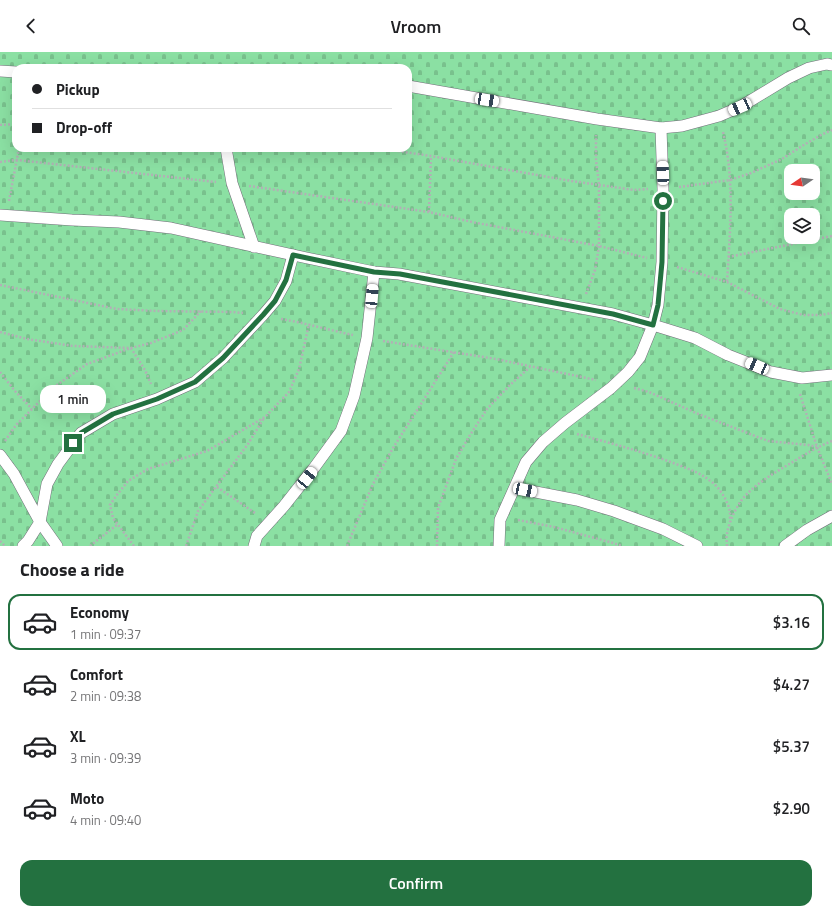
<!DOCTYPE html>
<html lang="en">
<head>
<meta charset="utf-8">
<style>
  :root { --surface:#fff; --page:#f2f2f2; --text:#202124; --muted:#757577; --line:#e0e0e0; --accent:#237140 }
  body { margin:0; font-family:"Titillium Web",sans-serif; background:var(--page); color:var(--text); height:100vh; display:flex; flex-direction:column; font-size:15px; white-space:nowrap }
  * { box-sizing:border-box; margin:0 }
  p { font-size:13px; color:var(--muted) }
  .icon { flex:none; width:22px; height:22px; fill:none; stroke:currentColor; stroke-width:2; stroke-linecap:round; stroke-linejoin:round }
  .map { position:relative; height:494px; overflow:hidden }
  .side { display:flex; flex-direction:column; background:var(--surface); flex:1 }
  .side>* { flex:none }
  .hud { position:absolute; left:12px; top:12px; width:400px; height:88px; border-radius:12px; box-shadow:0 4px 16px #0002; display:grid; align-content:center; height:88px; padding:0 20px; background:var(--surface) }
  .needle { width:26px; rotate:257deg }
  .buttons { position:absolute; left:784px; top:112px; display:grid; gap:8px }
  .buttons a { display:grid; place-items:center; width:36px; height:36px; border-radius:8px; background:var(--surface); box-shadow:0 4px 16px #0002; font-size:20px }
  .end { position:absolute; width:18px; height:18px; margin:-9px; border:5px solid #237140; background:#fff; box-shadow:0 0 0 2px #fff }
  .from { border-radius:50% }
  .bubble { position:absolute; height:28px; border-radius:12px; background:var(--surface); box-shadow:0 4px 16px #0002; font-size:13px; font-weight:600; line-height:28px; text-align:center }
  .car { position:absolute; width:12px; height:24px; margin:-12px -6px; border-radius:5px; box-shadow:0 0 3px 1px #0007; background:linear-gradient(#fff 24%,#345 0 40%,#fff 0 76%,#345 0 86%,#fff 0) }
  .hud b { display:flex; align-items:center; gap:14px; height:38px; font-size:15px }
  .hud b+b { border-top:1px solid var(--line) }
  .hud i { width:10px; height:10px; background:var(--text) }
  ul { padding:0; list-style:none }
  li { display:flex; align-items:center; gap:12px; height:56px; margin:0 8px 6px; padding:0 12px; border:2px solid transparent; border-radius:12px }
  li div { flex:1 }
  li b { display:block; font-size:15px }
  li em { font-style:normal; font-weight:600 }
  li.on { border-color:var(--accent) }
  li>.icon { width:36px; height:36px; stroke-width:1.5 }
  h2 { padding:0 20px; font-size:18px; line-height:48px }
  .cta { display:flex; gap:8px; margin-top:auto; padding:8px 20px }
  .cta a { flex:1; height:46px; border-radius:12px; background:var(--accent); color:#fff; font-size:16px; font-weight:600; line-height:46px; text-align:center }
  header { display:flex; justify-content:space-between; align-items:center; height:52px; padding:0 20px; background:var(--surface); font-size:18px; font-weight:600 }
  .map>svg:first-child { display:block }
</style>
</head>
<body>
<header><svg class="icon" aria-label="back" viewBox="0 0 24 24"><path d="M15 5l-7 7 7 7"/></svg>Vroom<svg class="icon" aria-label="search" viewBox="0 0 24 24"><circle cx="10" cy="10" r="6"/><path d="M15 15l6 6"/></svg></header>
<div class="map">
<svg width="832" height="494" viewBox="0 0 832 494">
  <defs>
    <pattern id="cemetery-stones" width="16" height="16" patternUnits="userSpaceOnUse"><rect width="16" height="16" fill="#8be0a3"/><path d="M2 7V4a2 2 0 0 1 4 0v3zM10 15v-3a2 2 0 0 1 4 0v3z" fill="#79c18d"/></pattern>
  </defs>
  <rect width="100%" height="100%" fill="#fbf9fe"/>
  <path fill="url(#cemetery-stones)" fill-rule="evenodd" d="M 0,0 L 832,0 L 832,494 L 0,494 ZM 16,16 L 408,16 L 408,96 L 16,96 ZM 791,119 L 813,119 L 813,141 L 791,141 ZM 791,163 L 813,163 L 813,185 L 791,185 Z"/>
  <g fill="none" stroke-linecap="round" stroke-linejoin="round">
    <g stroke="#726e79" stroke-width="12">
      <g id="service">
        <polyline points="0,19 16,20"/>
        <polyline points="408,34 597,67 661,76 682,74 719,64 740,55 788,26 809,16 827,12 832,13"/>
        <polyline points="226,96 232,131 254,195"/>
        <polyline points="0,163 72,168 119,170 171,176 307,206 374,220 399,222 613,262 653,273 695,286 728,303 771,320 802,326 832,323"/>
        <polyline points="0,403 14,422 40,470 57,494"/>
        <polyline points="515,436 577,448 614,459 663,477 697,494"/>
        <polyline points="23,494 28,489 40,470 47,432 58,412 81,381 113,362 157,347 195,330 223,306 263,263 275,249 286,229 293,203"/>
        <polyline points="254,494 257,484 284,454 314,416 341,379 354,344 367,286 374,220"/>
        <polyline points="499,494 500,468 526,410 543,390 565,371 611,336 628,320 640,305 653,273 658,253 662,210 663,137 661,76"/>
        <polyline points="785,494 807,478 832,464"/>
      </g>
    </g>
    <g stroke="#b2b0b5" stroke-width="2.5" stroke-dasharray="2 2" stroke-linecap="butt">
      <polyline points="0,73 16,72"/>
      <path d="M 723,80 C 735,129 730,180 727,230"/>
      <polyline points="378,96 431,104 565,128 634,138 648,137"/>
      <polyline points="0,110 17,108 216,130"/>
      <polyline points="249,134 429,160 472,170 599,194 647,206"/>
      <polyline points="679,135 730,128 751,121 782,107 802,94 821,83 832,78"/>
      <polyline points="9,149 19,96"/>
      <polyline points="429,160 431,104"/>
      <polyline points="728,205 832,184"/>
      <polyline points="677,215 727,230 780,257 803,263 821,263 832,261"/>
      <polyline points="0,233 117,257 157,259 233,260 243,261"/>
      <polyline points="586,242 595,218 599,194 599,132 596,108 596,83"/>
      <path d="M 281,267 C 305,271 329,278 353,283"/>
      <polyline points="0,280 27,287 73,294 131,296 151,291 183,278 201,259"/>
      <polyline points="383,289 496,307 596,328"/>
      <polyline points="0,320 15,339 32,357"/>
      <polyline points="634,336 649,340 696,361 768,389 808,393 817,395"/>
      <polyline points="800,342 817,395 832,432"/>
      <path d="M 577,382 C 610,391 644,400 676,412 C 688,417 699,420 709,428 C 719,434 728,449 730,460 C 730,463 730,467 730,470"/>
      <polyline points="5,389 16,373 54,335 87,312 131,296 145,318 151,332"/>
      <polyline points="217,435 255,461"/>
      <polyline points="518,468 554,475 613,491 622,494"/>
      <polyline points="0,489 5,494"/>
      <polyline points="90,494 118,472"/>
      <polyline points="134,494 113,466 110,453 116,444 128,429 148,417 207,399 265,365 289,340 299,317 309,272"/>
      <polyline points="186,494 198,459 248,392 264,366"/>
      <polyline points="347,494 373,432 393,396 454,300"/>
      <polyline points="437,494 438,456 456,407 470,383 487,357 510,333 530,315"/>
      <path d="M 727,494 C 727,490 726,486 727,482 C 729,469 738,450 748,441 C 760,429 776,420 791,411 C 804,403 817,395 832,389"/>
    </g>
    <use href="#service" stroke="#fff" stroke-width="11"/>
  </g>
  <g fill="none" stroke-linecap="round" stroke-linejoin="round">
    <polyline stroke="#237140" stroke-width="5" points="73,391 81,381 113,362 157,347 195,330 223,306 263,263 275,249 286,228 293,203 374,220 400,222 613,262 653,273 658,253 662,210 663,149"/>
  </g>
</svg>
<div class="buttons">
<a><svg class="needle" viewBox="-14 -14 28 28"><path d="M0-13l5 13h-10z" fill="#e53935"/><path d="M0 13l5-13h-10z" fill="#757577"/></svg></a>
<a><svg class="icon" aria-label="layers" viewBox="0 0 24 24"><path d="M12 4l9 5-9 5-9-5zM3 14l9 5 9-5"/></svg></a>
</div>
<i class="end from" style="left:663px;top:149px"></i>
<i class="end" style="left:73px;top:391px"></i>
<div class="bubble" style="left:40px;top:333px;width:66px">1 min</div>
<i class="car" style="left:487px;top:48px;rotate:99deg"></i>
<i class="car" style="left:740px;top:55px;rotate:246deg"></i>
<i class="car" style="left:663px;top:121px;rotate:358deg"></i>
<i class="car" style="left:372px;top:244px;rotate:5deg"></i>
<i class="car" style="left:757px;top:314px;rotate:293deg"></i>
<i class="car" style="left:307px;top:426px;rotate:39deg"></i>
<i class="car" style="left:525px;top:438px;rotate:102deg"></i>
<div class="hud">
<b><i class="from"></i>Pickup</b>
<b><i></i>Drop-off</b>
</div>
</div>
<section class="side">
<h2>Choose a ride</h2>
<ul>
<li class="on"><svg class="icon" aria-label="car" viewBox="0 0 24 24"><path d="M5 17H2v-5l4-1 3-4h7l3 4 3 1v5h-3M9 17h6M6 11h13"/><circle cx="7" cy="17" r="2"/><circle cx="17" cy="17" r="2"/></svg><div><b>Economy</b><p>1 min · 09:37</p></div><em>$3.16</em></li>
<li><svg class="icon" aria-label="car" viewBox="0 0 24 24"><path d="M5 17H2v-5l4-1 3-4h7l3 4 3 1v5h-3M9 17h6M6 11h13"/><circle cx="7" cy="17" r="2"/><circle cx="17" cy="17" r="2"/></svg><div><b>Comfort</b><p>2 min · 09:38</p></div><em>$4.27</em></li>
<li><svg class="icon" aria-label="car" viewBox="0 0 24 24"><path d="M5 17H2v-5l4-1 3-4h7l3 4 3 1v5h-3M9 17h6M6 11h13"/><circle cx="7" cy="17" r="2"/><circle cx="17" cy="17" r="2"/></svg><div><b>XL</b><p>3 min · 09:39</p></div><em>$5.37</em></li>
<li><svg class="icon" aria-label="car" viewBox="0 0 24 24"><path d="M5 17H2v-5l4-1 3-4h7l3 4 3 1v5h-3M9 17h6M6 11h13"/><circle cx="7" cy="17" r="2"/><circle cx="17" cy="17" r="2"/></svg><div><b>Moto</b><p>4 min · 09:40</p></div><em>$2.90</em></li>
</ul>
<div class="cta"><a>Confirm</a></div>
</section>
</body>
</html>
